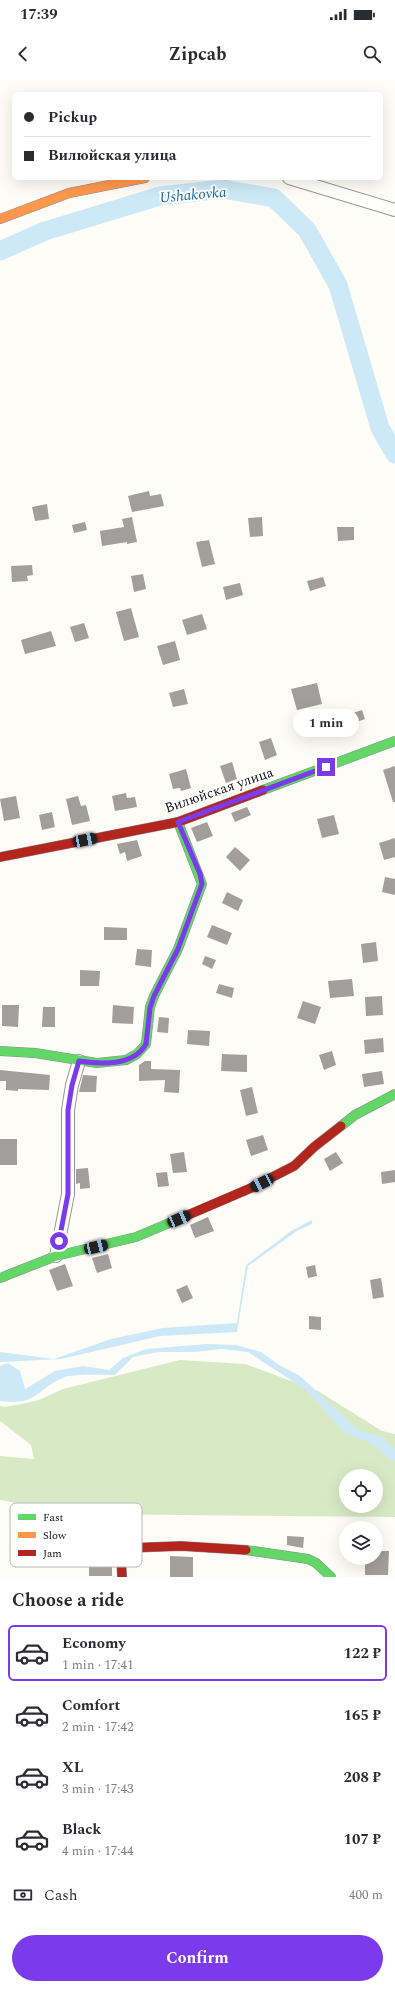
<!DOCTYPE html>
<html lang="en">
<head>
<meta charset="utf-8">
<style>
  :root { --surface:#fff; --page:#f2f2f3; --text:#2b2b33; --muted:#7c7c81; --line:#e1e1e2; --accent:#7c3aed }
  body { margin:0; font-family:Spectral,serif; background:var(--page); color:var(--text); height:100vh; display:flex; flex-direction:column; font-size:15px; white-space:nowrap }
  * { box-sizing:border-box; margin:0 }
  p { font-size:13px; color:var(--muted) }
  .icon { flex:none; width:22px; height:22px; fill:none; stroke:currentColor; stroke-width:2; stroke-linecap:round; stroke-linejoin:round }
  .map { position:relative; height:1497px; overflow:hidden }
  .side { display:flex; flex-direction:column; background:var(--surface); flex:1 }
  .side>* { flex:none }
  .banner { position:absolute; left:12px; top:12px; width:371px; height:88px; border-radius:6px; box-shadow:0 4px 16px #0002; display:grid; align-content:center; height:88px; padding:0 12px; background:var(--surface) }
  .buttons { position:absolute; left:339px; top:1389px; display:grid; gap:8px }
  .buttons a { display:grid; place-items:center; width:44px; height:44px; border-radius:50%; background:var(--surface); box-shadow:0 4px 16px #0002; font-size:20px }
  .end { position:absolute; width:18px; height:18px; margin:-9px; border:5px solid #7c3aed; background:#fff; box-shadow:0 0 0 2px #fff }
  .from { border-radius:50% }
  .bubble { position:absolute; height:28px; border-radius:14px; background:var(--surface); box-shadow:0 4px 16px #0002; font-size:13px; font-weight:700; line-height:28px; text-align:center }
  .car { position:absolute; width:12px; height:24px; margin:-12px -6px; border-radius:5px; box-shadow:0 0 3px 1px #0007; background:linear-gradient(#222 24%,#8ab4d8 0 40%,#222 0 76%,#8ab4d8 0 86%,#222 0) }
  .banner b { display:flex; align-items:center; gap:14px; height:38px; font-size:15px }
  .banner b+b { border-top:1px solid var(--line) }
  .banner i { width:10px; height:10px; background:var(--text) }
  ul { padding:0; list-style:none }
  li { display:flex; align-items:center; gap:12px; height:56px; margin:0 8px 6px; padding:0 4px; border:2px solid transparent; border-radius:6px }
  li div { flex:1 }
  li b { display:block; font-size:15px }
  li em { font-style:normal; font-weight:700 }
  li.selected { border-color:var(--accent) }
  li>.icon { width:36px; height:36px; stroke-width:1.5 }
  h2 { padding:0 12px; font-size:18px; line-height:48px }
  .pay { display:flex; align-items:center; gap:10px; height:44px; padding:0 12px; font-size:15px }
  .pay p { margin-inline-start:auto }
  .primary-button { display:flex; gap:8px; margin-top:auto; padding:8px 12px }
  .primary-button a { flex:1; height:46px; border-radius:24px; background:var(--accent); color:#fff; font-size:16px; font-weight:700; line-height:46px; text-align:center }
  .status { display:flex; justify-content:space-between; align-items:center; height:28px; padding:0 20px; background:var(--surface); direction:ltr }
  .status svg { height:11px; fill:currentColor }
  header { display:flex; justify-content:space-between; align-items:center; height:52px; padding:0 12px; background:var(--surface); font-size:18px; font-weight:700 }
  .map>svg:first-child { display:block }
</style>
</head>
<body>
<div class="status"><b>17:39</b><svg viewBox="0 0 49 12"><path d="M0 12V9h3v3zM5 12V6h3v6zM10 12V3h3v9zM15 12V0h3v12zM26 1h20v11H26zM47 4h2v5h-2z"/></svg></div>
<header><svg class="icon" aria-label="back" viewBox="0 0 24 24"><path d="M15 5l-7 7 7 7"/></svg>Zipcab<svg class="icon" aria-label="search" viewBox="0 0 24 24"><circle cx="10" cy="10" r="6"/><path d="M15 15l6 6"/></svg></header>
<div class="map">
<svg width="395" height="1497" viewBox="0 0 395 1497">
  <rect width="100%" height="100%" fill="#fdfcf7"/>
  <path fill="#d8eac5" fill-rule="evenodd" d="M 180,1280 L 245,1284 L 318,1311 L 382,1351 L 395,1354 L 395,1437 L 78,1434 L 0,1420 L 0,1376 L 34,1379 L 31,1365 L 0,1341 L 0,1326 L 4,1327 L 22,1324 L 39,1320 L 63,1309 ZM 346,1396 L 376,1396 L 376,1426 L 346,1426 Z"/>
  <g fill="#cde8f7">
    <polygon points="312,1140 312,1144 297,1151 248,1186 237,1252 160,1256 61,1279 0,1282 0,1272 54,1279 111,1259 163,1248 237,1243 246,1185 291,1151"/>
    <path d="M 207,1264 L 236,1265 L 261,1272 L 279,1285 L 300,1296 L 358,1350 L 382,1357 L 395,1369 L 395,1380 L 391,1380 L 373,1364 L 346,1354 L 306,1310 L 248,1272 L 221,1269 L 194,1272 L 158,1272 L 133,1277 L 115,1295 C 104,1295 72,1294 65,1297 C 35,1309 39,1326 0,1321 L 0,1286 L 8,1283 L 20,1291 L 25,1309 L 55,1291 L 83,1286 L 109,1290 L 123,1278 L 146,1269 Z"/>
  </g>
  <g fill="none" stroke-linecap="round" stroke-linejoin="round">
    <polyline stroke="#cde8f7" stroke-width="19" points="0,171 45,151 160,116 223,109 274,118 307,150 338,205 380,348 395,374"/>
  </g>
  <g fill="#a19f9c">
    <polygon points="149,411 150,416 161,414 164,426 132,432 128,416"/>
    <polygon points="47,424 49,439 35,441 32,427"/>
    <polygon points="132,437 137,462 127,464 127,462 102,466 100,451 124,447 122,439"/>
    <polygon points="262,437 263,456 250,457 248,438"/>
    <polygon points="85,442 87,450 74,453 72,445"/>
    <polygon points="337,447 354,447 354,460 338,461"/>
    <polygon points="209,460 215,484 202,487 196,462"/>
    <polygon points="32,485 33,495 27,496 28,501 12,502 11,486"/>
    <polygon points="143,494 146,509 134,512 131,496"/>
    <polygon points="323,497 326,506 310,511 307,501"/>
    <polygon points="240,503 243,515 226,520 223,507"/>
    <polygon points="131,528 139,557 124,561 116,532"/>
    <polygon points="202,534 207,549 187,555 182,540"/>
    <polygon points="84,543 89,558 75,562 70,547"/>
    <polygon points="51,551 56,566 25,574 21,560"/>
    <polygon points="175,561 180,580 163,585 157,566"/>
    <polygon points="317,603 322,624 297,630 291,609"/>
    <polygon points="184,609 188,624 173,627 169,613"/>
    <polygon points="362,630 365,639 351,644 347,635"/>
    <polygon points="271,658 277,675 265,680 259,662"/>
    <polygon points="232,682 237,699 226,703 220,686"/>
    <polygon points="395,686 395,722 393,722 383,690"/>
    <polygon points="186,689 191,708 181,711 180,708 173,709 169,694"/>
    <polygon points="126,713 127,718 135,717 137,727 115,731 112,716"/>
    <polygon points="16,716 20,738 4,741 0,719"/>
    <polygon points="78,716 81,726 86,725 90,741 72,745 66,719"/>
    <polygon points="247,727 251,735 235,742 231,733"/>
    <polygon points="52,732 55,747 42,750 39,735"/>
    <polygon points="334,735 339,754 322,758 317,739"/>
    <polygon points="207,742 213,756 197,762 191,748"/>
    <polygon points="395,758 395,777 384,780 379,763"/>
    <polygon points="137,760 142,776 127,781 125,772 120,774 117,764"/>
    <polygon points="235,767 250,780 240,791 226,777"/>
    <polygon points="385,797 395,799 395,815 382,812"/>
    <polygon points="227,812 243,820 238,831 222,823"/>
    <polygon points="212,845 232,853 227,865 207,857"/>
    <polygon points="104,847 127,848 127,860 104,860"/>
    <polygon points="376,862 378,881 363,883 361,864"/>
    <polygon points="137,869 152,870 151,887 135,885"/>
    <polygon points="205,876 216,880 212,889 202,884"/>
    <polygon points="80,890 100,891 99,906 80,906"/>
    <polygon points="352,899 354,916 330,918 328,901"/>
    <polygon points="219,904 234,908 232,918 216,913"/>
    <polygon points="382,916 383,935 366,936 365,917"/>
    <polygon points="303,921 321,927 315,944 297,938"/>
    <polygon points="2,925 19,925 18,947 2,946"/>
    <polygon points="113,925 134,927 133,944 112,943"/>
    <polygon points="43,927 55,927 55,947 42,947"/>
    <polygon points="159,937 169,938 168,953 157,952"/>
    <polygon points="188,950 210,951 209,966 187,964"/>
    <polygon points="383,958 384,972 365,974 364,960"/>
    <polygon points="332,971 336,985 324,990 319,975"/>
    <polygon points="222,974 247,975 247,992 221,991"/>
    <polygon points="145,981 151,981 151,989 180,990 179,1013 164,1012 165,1000 139,1001 139,985"/>
    <polygon points="0,990 50,995 49,1010 18,1009 18,1011 6,1010 6,1001 0,1001"/>
    <polygon points="382,991 384,1004 364,1007 362,994"/>
    <polygon points="83,995 97,996 96,1012 79,1012"/>
    <polygon points="252,1007 258,1033 246,1036 240,1010"/>
    <polygon points="263,1055 268,1070 251,1076 246,1060"/>
    <rect x="0" y="1059" width="17" height="26"/>
    <polygon points="184,1072 187,1092 173,1093 170,1074"/>
    <polygon points="336,1072 343,1083 330,1091 324,1079"/>
    <polygon points="88,1088 90,1108 80,1109 80,1103 76,1104 76,1089"/>
    <polygon points="395,1090 395,1102 382,1104 381,1092"/>
    <polygon points="167,1092 169,1106 158,1107 156,1093"/>
    <polygon points="208,1137 214,1151 195,1158 190,1145"/>
    <polygon points="108,1174 112,1188 97,1193 92,1178"/>
    <polygon points="65,1184 73,1206 57,1211 49,1190"/>
    <polygon points="315,1185 317,1196 308,1198 306,1187"/>
    <polygon points="381,1198 384,1217 373,1219 370,1200"/>
    <polygon points="187,1205 193,1218 182,1223 176,1210"/>
    <polygon points="309,1236 321,1237 321,1250 309,1249"/>
    <polygon points="287,1456 304,1457 303,1468 287,1465"/>
    <polygon points="376,1471 389,1471 388,1495 365,1495 365,1478 376,1478"/>
    <polygon points="89,1472 112,1473 112,1496 89,1496"/>
    <polygon points="170,1476 193,1477 193,1497 170,1497"/>
  </g>
  <g fill="none" stroke-linecap="round" stroke-linejoin="round">
    <g stroke="#979795" stroke-width="14">
      <g id="street">
        <polyline points="289,98 395,130"/>
        <polyline points="56,1176 68,1114 68,1030 72,1005 79,981"/>
      </g>
    </g>
    <g stroke="#8e8d8b" stroke-width="10">
      <g id="fast">
        <polyline points="263,710 395,661"/>
        <polyline points="0,971 35,973 97,983 126,980 137,974 146,964 150,927 154,916 178,869 202,804 178,742"/>
        <polyline points="341,1046 355,1035 395,1014"/>
        <polyline points="0,1198 56,1176 136,1157 174,1141"/>
        <polyline points="246,1470 308,1479 316,1483 331,1497"/>
      </g>
    </g>
    <g stroke="#8e8d8b" stroke-width="10">
      <polyline id="slow" points="0,139 69,113 145,98"/>
    </g>
    <g stroke="#8e8d8b" stroke-width="10">
      <g id="jam">
        <polyline points="0,777 178,742 263,710"/>
        <polyline points="174,1141 251,1108 294,1086 314,1067 341,1046"/>
        <polyline points="122,1497 121,1476 127,1468 181,1466 246,1470"/>
      </g>
    </g>
    <use href="#street" stroke="#fffffe" stroke-width="12"/>
    <use href="#fast" stroke="#63d668" stroke-width="9"/>
    <use href="#slow" stroke="#ff974d" stroke-width="9"/>
    <use href="#jam" stroke="#b3261e" stroke-width="9"/>
  </g>
  <g fill="none" stroke-linecap="round" stroke-linejoin="round">
    <path stroke="#7c3aed" stroke-width="5" d="M 59,1161 L 68,1114 L 68,1030 L 72,1005 L 79,981 C 100,984 133,987 146,964 L 150,928 L 154,916 L 178,869 L 202,804 L 200,794 L 178,742 L 326,687"/>
  </g>
  <g text-anchor="middle" dominant-baseline="central" stroke-width="4" stroke-linejoin="round" paint-order="stroke">
    <g font-size="14" fill="#111" stroke="#fff">
      <text transform="translate(219 710) rotate(-19)">Вилюйская улица</text>
    </g>
    <g font-size="15" font-style="italic" fill="#1768a6" stroke="#fff">
      <text transform="translate(193 115) rotate(-5)">Ushakovka</text>
    </g>
  </g>
  <rect x="10" y="1423" width="132" height="64" rx="6" fill="#fff" stroke="#b8b8b8" stroke-width="1"/>
  <rect x="18" y="1434" width="18" height="6" fill="#63d668"/>
  <rect x="18" y="1452" width="18" height="6" fill="#ff974d"/>
  <rect x="18" y="1470" width="18" height="6" fill="#b3261e"/>
  <g font-size="11" fill="#111">
    <text x="43" y="1441">Fast</text>
    <text x="43" y="1459">Slow</text>
    <text x="43" y="1477">Jam</text>
  </g>
</svg>
<div class="buttons">
<a><svg class="icon" aria-label="locate" viewBox="0 0 24 24"><circle cx="12" cy="12" r="6"/><path d="M12 2v4M12 18v4M2 12h4M18 12h4"/></svg></a>
<a><svg class="icon" aria-label="layers" viewBox="0 0 24 24"><path d="M12 4l9 5-9 5-9-5zM3 14l9 5 9-5"/></svg></a>
</div>
<i class="end from" style="left:59px;top:1161px"></i>
<i class="end" style="left:326px;top:687px"></i>
<div class="bubble" style="left:293px;top:629px;width:66px">1 min</div>
<i class="car" style="left:85px;top:760px;rotate:79deg"></i>
<i class="car" style="left:262px;top:1103px;rotate:243deg"></i>
<i class="car" style="left:179px;top:1139px;rotate:67deg"></i>
<i class="car" style="left:96px;top:1167px;rotate:77deg"></i>
<div class="banner">
<b><i class="from"></i>Pickup</b>
<b><i></i>Вилюйская улица</b>
</div>
</div>
<section class="side">
<h2>Choose a ride</h2>
<ul>
<li class="selected"><svg class="icon" aria-label="car" viewBox="0 0 24 24"><path d="M5 17H2v-5l4-1 3-4h7l3 4 3 1v5h-3M9 17h6M6 11h13"/><circle cx="7" cy="17" r="2"/><circle cx="17" cy="17" r="2"/></svg><div><b>Economy</b><p>1 min · 17:41</p></div><em>122 ₽</em></li>
<li><svg class="icon" aria-label="car" viewBox="0 0 24 24"><path d="M5 17H2v-5l4-1 3-4h7l3 4 3 1v5h-3M9 17h6M6 11h13"/><circle cx="7" cy="17" r="2"/><circle cx="17" cy="17" r="2"/></svg><div><b>Comfort</b><p>2 min · 17:42</p></div><em>165 ₽</em></li>
<li><svg class="icon" aria-label="car" viewBox="0 0 24 24"><path d="M5 17H2v-5l4-1 3-4h7l3 4 3 1v5h-3M9 17h6M6 11h13"/><circle cx="7" cy="17" r="2"/><circle cx="17" cy="17" r="2"/></svg><div><b>XL</b><p>3 min · 17:43</p></div><em>208 ₽</em></li>
<li><svg class="icon" aria-label="car" viewBox="0 0 24 24"><path d="M5 17H2v-5l4-1 3-4h7l3 4 3 1v5h-3M9 17h6M6 11h13"/><circle cx="7" cy="17" r="2"/><circle cx="17" cy="17" r="2"/></svg><div><b>Black</b><p>4 min · 17:44</p></div><em>107 ₽</em></li>
</ul>
<div class="pay"><svg class="icon" aria-label="cash" viewBox="0 0 24 24"><path d="M3 7h18v10H3z"/><circle cx="12" cy="12" r="2"/></svg>Cash<p>400 m</p></div>
<div class="primary-button"><a>Confirm</a></div>
</section>
</body>
</html>
